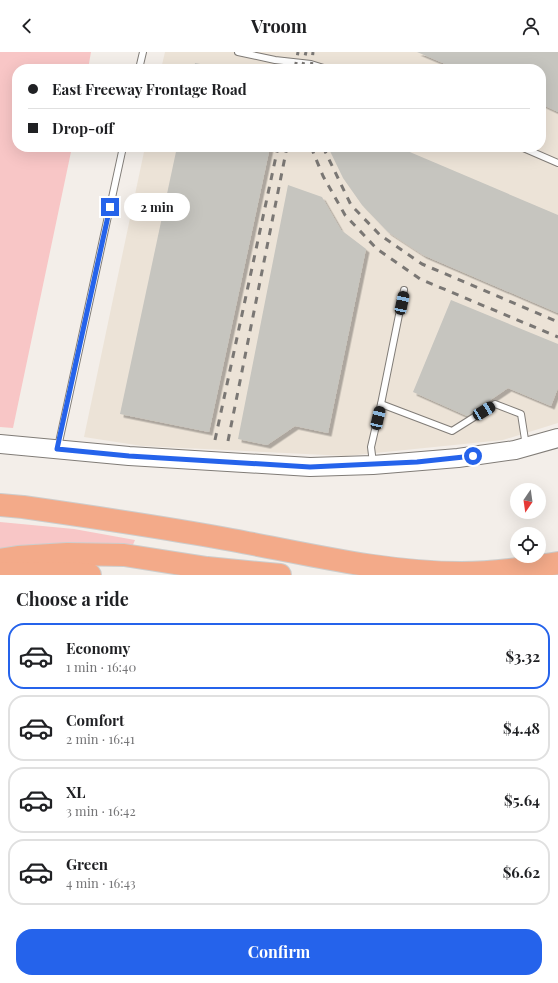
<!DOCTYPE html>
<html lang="en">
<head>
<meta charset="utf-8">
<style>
  :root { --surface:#fff; --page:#f6f6f6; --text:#202124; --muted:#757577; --line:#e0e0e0; --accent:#2563eb }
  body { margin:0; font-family:"Playfair Display",serif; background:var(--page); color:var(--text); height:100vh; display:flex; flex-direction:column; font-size:15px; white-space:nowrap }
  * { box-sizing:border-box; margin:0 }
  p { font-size:13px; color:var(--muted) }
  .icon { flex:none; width:22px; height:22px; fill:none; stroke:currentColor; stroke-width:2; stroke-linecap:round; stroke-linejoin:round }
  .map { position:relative; height:523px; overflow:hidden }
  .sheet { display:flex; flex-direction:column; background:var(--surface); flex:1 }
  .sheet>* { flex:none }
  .banner { position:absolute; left:12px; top:12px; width:534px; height:88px; border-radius:16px; box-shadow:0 4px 16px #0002; display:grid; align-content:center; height:88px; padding:0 16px; background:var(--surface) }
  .needle { width:26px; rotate:193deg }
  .controls { position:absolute; left:510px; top:431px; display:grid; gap:8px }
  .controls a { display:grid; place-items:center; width:36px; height:36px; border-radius:50%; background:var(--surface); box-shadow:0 4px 16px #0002; font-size:20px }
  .end { position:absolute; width:18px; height:18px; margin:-9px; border:5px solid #2563eb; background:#fff; box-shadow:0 0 0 2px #fff }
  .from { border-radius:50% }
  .bubble { position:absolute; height:28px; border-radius:14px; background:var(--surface); box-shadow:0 4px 16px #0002; font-size:13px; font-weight:700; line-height:28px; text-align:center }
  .car { position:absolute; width:12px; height:24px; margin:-12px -6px; border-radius:5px; box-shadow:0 0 3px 1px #0007; background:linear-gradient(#222 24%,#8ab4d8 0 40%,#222 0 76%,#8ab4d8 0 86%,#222 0) }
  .banner b { display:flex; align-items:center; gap:14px; height:38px; font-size:15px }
  .banner b+b { border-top:1px solid var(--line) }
  .banner i { width:10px; height:10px; background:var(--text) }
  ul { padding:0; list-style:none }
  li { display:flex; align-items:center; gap:12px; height:66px; margin:0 8px 6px; padding:0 8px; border:2px solid var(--line); border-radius:16px }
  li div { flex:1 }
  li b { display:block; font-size:15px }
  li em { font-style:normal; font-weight:700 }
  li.current { border-color:var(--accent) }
  li>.icon { width:36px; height:36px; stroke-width:1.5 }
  h2 { padding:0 16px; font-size:18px; line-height:48px }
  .button { display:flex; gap:8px; margin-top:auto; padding:8px 16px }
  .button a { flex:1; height:46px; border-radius:16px; background:var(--accent); color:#fff; font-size:16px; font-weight:700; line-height:46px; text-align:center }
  header { display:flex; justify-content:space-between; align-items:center; height:52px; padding:0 16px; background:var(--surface); font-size:18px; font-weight:700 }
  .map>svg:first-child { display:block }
</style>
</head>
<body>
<header><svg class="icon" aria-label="back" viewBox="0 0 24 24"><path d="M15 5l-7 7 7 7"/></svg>Vroom<svg class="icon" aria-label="person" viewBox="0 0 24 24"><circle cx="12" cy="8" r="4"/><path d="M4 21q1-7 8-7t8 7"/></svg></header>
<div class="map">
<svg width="558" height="523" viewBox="0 0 558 523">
  <defs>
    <filter id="shadow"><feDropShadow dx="3.5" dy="3.5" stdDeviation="0" flood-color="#0004"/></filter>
  </defs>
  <rect width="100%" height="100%" fill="#f3eee9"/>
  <polygon fill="#ece3d7" points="165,0 558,0 558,371 503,388 346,404 142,394 84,385 145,95 541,95 541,17 161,17"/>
  <g fill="#f8c6c6">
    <polygon points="0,0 91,0 88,17 17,17 17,95 72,95 13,376 0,375"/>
    <polygon points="0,470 74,477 135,488 132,495 0,499"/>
  </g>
  <g fill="#c6c5bf" filter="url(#shadow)">
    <polygon points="417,0 558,0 558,60 541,52 541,17 457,17"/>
    <polygon points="195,11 222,16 222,17 194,17"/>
    <polygon points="177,95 270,95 209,380 120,362"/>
    <polygon points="328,95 398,95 558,163 558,261 423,203 388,180 362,153 343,126"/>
    <polygon points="288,133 322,145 341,178 366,197 328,381 295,374 267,393 238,387"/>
    <polygon points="451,248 558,292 558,336 551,354 508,336 467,364 413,340"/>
  </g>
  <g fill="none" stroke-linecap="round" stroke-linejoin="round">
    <g stroke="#807c77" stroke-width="8">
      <g id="lane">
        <polyline points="238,0 275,8 311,12 327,17"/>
        <polyline points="139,17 143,0"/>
        <polyline points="521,95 558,111"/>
        <polyline points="381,352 404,238"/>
        <polyline points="58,395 123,95"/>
        <polyline points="373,411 371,395 381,352 452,379 495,352 521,362 526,394"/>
      </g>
    </g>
    <g stroke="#807c77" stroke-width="20">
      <polyline id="secondary" points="0,392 129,404 310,415 373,413 458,406 515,398 558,386"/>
    </g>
    <g stroke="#cdcdcc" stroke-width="24">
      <g id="highway">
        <path d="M 0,453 L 23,455 C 93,465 163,475 232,488 C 308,502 384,521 462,521 C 494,521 526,516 558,511"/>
        <polyline points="0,508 18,505 67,502 124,503 207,516 280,523"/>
        <polyline points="0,522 72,521 90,523"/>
      </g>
    </g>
    <use href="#lane" stroke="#fff" stroke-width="6"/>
    <use href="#secondary" stroke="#fff" stroke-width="18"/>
    <use href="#highway" stroke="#f3aa89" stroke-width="22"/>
    <g stroke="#7a7774" stroke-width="3" stroke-dasharray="7 7" stroke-linecap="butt">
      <polyline points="295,17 298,0"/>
      <polyline points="302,17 306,0"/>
      <polyline points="311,17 313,0"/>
      <polyline points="311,95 323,124 345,163 377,197 420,227 558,285"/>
      <polyline points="323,95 351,153 380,183 422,212 558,270"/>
      <polyline points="215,388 278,95"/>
      <polyline points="228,389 287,95"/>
    </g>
  </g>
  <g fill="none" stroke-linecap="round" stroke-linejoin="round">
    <polyline stroke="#2563eb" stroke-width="5" points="110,155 57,397 129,404 310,415 417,410 473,404"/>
  </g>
</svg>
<div class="controls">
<a><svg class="needle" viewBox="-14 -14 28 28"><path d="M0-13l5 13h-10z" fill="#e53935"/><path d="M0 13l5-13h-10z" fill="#757577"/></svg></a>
<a><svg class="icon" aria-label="locate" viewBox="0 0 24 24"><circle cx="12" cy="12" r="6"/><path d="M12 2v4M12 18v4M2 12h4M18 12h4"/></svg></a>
</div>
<i class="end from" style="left:473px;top:404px"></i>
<i class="end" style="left:110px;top:155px"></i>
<div class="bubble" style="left:124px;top:141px;width:66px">2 min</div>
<i class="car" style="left:402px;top:251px;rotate:12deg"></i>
<i class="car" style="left:484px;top:359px;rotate:58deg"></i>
<i class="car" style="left:378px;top:366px;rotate:13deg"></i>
<div class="banner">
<b><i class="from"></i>East Freeway Frontage Road</b>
<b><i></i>Drop-off</b>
</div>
</div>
<section class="sheet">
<h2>Choose a ride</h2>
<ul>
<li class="current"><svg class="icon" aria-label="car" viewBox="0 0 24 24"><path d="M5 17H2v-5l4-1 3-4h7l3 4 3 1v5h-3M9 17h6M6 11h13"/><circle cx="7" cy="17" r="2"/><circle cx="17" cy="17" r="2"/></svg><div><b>Economy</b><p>1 min · 16:40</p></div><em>$3.32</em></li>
<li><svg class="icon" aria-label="car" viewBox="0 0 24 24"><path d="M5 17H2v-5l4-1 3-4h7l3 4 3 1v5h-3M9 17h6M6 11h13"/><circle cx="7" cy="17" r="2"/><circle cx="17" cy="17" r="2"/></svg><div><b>Comfort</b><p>2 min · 16:41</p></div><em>$4.48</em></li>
<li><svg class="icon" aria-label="car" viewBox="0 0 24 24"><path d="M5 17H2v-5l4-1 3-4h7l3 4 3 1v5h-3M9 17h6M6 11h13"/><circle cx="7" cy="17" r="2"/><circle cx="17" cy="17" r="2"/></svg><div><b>XL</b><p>3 min · 16:42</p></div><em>$5.64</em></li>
<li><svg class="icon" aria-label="car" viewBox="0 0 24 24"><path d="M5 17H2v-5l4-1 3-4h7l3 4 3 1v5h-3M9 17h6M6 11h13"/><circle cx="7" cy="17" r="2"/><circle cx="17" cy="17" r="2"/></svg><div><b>Green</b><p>4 min · 16:43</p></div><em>$6.62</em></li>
</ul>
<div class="button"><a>Confirm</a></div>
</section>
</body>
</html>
